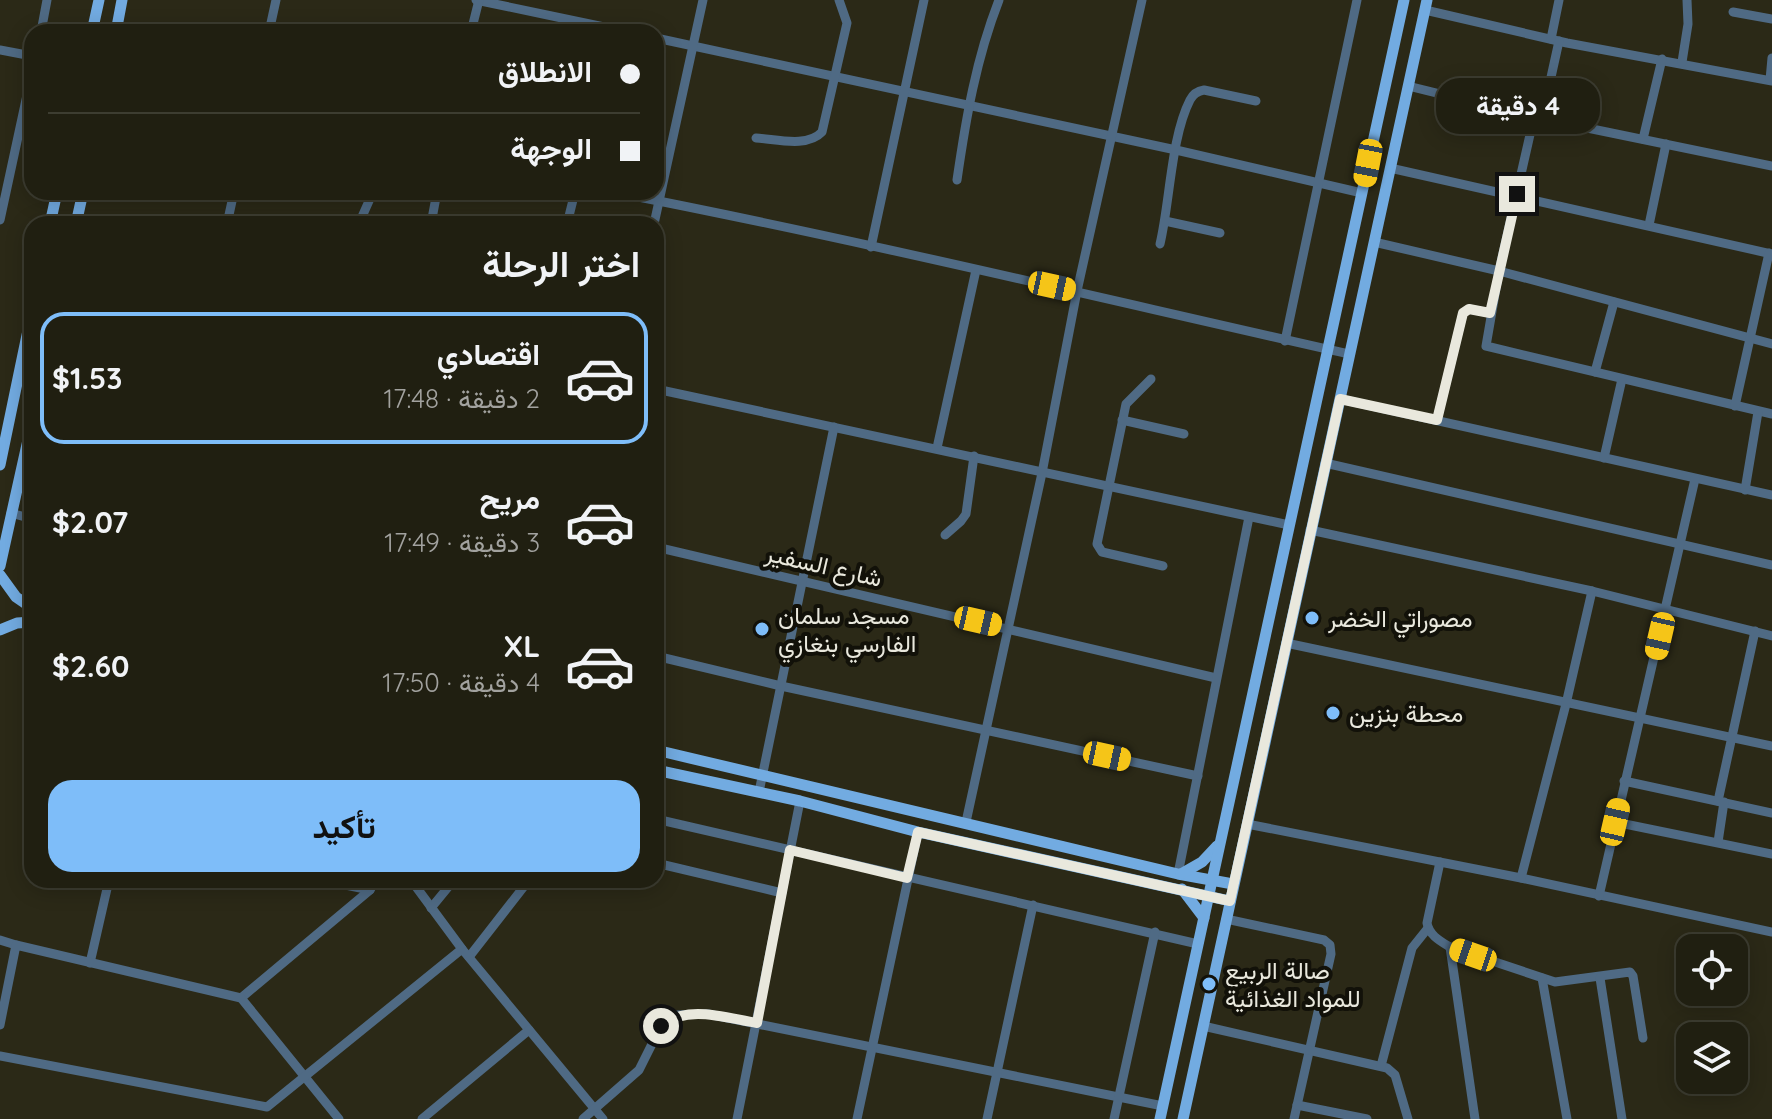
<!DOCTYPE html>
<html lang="ar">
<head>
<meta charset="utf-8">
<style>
  :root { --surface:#201f11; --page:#2d2c1f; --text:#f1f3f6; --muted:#a2a29f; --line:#3d3d31; --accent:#7ebdf9 }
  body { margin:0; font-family:Quicksand,Vazirmatn,sans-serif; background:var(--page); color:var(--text); direction:rtl; height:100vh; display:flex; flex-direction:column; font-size:30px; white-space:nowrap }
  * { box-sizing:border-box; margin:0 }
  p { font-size:26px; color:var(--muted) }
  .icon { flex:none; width:44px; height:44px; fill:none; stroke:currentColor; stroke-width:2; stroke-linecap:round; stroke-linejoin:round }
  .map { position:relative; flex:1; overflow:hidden; direction:ltr }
  .details { position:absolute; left:24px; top:216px; width:640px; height:672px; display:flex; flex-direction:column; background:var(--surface); border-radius:24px; box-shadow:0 4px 20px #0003,0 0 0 2px var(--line); direction:rtl }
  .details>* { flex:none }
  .hud { position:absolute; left:24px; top:24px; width:640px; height:176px; border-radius:24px; box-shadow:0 4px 20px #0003,0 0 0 2px var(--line); direction:rtl; display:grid; align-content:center; height:176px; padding:0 24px; background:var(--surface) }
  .controls { position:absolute; left:1676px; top:934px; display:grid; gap:16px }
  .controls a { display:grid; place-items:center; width:72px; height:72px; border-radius:16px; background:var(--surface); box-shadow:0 4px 20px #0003,0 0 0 2px var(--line); font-size:40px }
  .end { position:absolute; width:36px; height:36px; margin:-18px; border:10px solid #e9e8dd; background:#111; box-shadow:0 0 0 4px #111 }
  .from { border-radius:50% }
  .bubble { position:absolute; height:56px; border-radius:24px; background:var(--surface); box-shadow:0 4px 20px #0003,0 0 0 2px var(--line); font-size:26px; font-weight:700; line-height:56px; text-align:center; direction:rtl }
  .car { position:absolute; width:24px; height:48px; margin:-24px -12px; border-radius:10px; box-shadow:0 0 6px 2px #0007; background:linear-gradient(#f5c518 24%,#345 0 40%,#f5c518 0 76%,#345 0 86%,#f5c518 0) }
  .hud b { display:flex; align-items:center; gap:28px; height:76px; font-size:30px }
  .hud b+b { border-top:2px solid var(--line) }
  .hud i { width:20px; height:20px; background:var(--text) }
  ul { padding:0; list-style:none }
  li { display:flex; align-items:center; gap:24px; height:132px; margin:0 16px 12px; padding:0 8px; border:4px solid transparent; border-radius:24px }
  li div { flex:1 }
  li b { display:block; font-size:30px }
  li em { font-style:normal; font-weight:700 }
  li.selected { border-color:var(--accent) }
  li>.icon { width:72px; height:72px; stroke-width:1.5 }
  h2 { padding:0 24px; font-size:36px; line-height:96px }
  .cta { display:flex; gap:16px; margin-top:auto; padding:16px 24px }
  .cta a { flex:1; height:92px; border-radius:24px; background:var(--accent); color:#111; font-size:32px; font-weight:700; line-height:92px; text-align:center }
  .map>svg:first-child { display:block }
</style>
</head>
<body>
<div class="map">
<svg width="1772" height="1119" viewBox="0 0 1772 1119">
  <rect width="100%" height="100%" fill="#2b2917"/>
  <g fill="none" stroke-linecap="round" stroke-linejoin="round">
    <g stroke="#4f6a84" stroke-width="9">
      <polyline points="476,0 628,32"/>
      <polyline points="1425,10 1567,43 1772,81"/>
      <polyline points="1733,12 1772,19"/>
      <polyline points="41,32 47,0"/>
      <polyline points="269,32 276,0"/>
      <polyline points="471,32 479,0"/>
      <polyline points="656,38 1176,150 1362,193"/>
      <polyline points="1551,39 1559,0"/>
      <polyline points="0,50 32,56"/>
      <polyline points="1682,62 1688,24 1687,0"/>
      <polyline points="1770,80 1772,58"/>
      <polyline points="1408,86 1534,117 1772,166"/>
      <polyline points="1534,117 1499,271 1486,346 1772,414"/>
      <polyline points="1542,118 1559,41"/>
      <path d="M 756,138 C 776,139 807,148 822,132 L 847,23 L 839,0"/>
      <polyline points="1643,139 1662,59"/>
      <polyline points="1390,168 1772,254"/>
      <path d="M 957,180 C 966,118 976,59 999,0"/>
      <path d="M 613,192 C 860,240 1104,299 1349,354"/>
      <polyline points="361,219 373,192"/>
      <polyline points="0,220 32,72"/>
      <polyline points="1165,221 1220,233"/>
      <polyline points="227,224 234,192"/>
      <polyline points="431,224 437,192"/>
      <polyline points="567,224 575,192"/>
      <polyline points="654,224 703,0"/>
      <polyline points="1649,225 1666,144"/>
      <polyline points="1374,242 1499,271 1772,344"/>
      <path d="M 1160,244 C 1170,202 1171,137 1190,100 C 1193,94 1198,91 1204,90 L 1256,101"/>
      <polyline points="871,247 924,0"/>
      <polyline points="1285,341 1357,0"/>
      <polyline points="1595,372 1614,302"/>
      <polyline points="1151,379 1126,404 1097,544 1102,552 1163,566"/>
      <polyline points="656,389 1289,525"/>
      <polyline points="1340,399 1772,495"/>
      <polyline points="1735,406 1769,253"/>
      <polyline points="1122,420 1184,434"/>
      <polyline points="1437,420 1463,313 1469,309 1490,313"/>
      <polyline points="937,448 976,270"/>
      <polyline points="1604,458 1622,379"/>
      <polyline points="1325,463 1772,565"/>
      <polyline points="1745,490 1758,412"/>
      <polyline points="11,513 32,519"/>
      <polyline points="1310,530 1592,591 1772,636"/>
      <polyline points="945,535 961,521 966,514 974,456"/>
      <polyline points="656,547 1216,678"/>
      <polyline points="1286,643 1772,746"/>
      <polyline points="656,656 781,686 1198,776"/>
      <polyline points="1624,781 1772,813"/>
      <polyline points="759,792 834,427"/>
      <polyline points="1718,801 1755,631"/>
      <polyline points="656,819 1198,944"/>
      <polyline points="966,822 1042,473 1077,291 1142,0"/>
      <polyline points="1615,822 1772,854"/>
      <polyline points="1247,824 1521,878 1772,932"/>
      <polyline points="1718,842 1724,802"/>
      <path d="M 1440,862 L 1427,923 C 1429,935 1440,941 1450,947 L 1555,982 L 1630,972 L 1633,976 L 1643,1038"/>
      <polyline points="656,863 782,893"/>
      <polyline points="1178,874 1249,517"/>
      <polyline points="1521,878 1566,704 1592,591"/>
      <polyline points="321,880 370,890"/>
      <polyline points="411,880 462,949"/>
      <polyline points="1599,896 1695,479"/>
      <polyline points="431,908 454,880"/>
      <polyline points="1226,919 1324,940 1330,945 1331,954 1294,1119"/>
      <polyline points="0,940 16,945"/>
      <polyline points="1450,947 1475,1119"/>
      <polyline points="469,957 529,880"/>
      <polyline points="90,963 109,880"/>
      <polyline points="1542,978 1567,1119"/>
      <polyline points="1600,978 1622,1119"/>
      <polyline points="241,998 370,890 376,880"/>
      <polyline points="0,1025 16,945 241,998 339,1119"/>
      <polyline points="1203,1026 1387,1068 1395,1075 1408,1119"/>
      <polyline points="0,1056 267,1107 462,949 603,1119"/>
      <polyline points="1381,1066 1412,948 1428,928"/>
      <polyline points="1297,1105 1367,1119"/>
      <polyline points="422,1119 529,1030"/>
      <polyline points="583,1119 639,1070 661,1026 677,1015 708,1014 1163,1106"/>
      <polyline points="737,1119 800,801"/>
      <polyline points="857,1119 918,832"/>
      <polyline points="987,1119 1033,905"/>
      <polyline points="1114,1119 1155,932"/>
    </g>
    <g stroke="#72abe1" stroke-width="11">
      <polyline points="92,32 99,0"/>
      <polyline points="116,32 122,0"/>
      <polyline points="50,224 57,192"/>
      <polyline points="76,224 83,192"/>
      <polyline points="0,465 32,311"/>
      <polyline points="0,566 32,422"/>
      <polyline points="0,575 16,597 32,608"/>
      <polyline points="0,630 17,623 32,622"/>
      <polyline points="656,750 1178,874 1233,884"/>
      <polyline points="656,770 800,801 918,832 1230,901"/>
      <polyline points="1181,874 1202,862 1217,846"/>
      <polyline points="1182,889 1204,918"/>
      <polyline points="1160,1119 1404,0"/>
      <polyline points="1183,1119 1427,0"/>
    </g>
  </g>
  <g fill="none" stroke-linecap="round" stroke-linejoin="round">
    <path stroke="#e9e8dd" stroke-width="10" d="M 661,1026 C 687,1004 726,1018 757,1023 L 790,850 L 907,878 L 918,832 L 1230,901 L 1340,399 L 1437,420 L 1463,313 L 1469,309 L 1490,313 L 1517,194"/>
  </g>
  <g fill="#7ebdf9" stroke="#121109" stroke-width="3">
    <circle cx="1312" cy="618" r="8"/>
    <circle cx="762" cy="629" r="8"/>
    <circle cx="1333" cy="713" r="8"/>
    <circle cx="1209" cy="984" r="8"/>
  </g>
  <g text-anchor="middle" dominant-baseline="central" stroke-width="8" stroke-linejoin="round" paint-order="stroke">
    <g font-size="24" fill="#e9e8dd" stroke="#121109">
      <text transform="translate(824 565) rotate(13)">شارع السفير</text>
    </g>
    <g font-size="24" fill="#e9e8dd" stroke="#121109" text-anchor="start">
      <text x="778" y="615">مسجد سلمان<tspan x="778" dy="28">الفارسي بنغازي</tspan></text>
      <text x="1328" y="618">مصوراتي الخضر</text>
      <text x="1349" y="713">محطة بنزين</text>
      <text x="1225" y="970">صالة الربيع<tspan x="1225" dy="28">للمواد الغذائية</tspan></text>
    </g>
  </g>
</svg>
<div class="controls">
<a><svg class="icon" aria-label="locate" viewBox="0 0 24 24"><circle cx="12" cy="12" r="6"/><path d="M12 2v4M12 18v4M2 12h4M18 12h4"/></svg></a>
<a><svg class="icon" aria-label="layers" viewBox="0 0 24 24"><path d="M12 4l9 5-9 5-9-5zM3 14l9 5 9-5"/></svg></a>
</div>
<i class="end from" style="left:661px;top:1026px"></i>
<i class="end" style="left:1517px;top:194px"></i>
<div class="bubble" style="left:1436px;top:78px;width:164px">4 دقيقة</div>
<i class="car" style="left:1368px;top:163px;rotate:191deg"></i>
<i class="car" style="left:1052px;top:286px;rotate:102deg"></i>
<i class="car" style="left:978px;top:621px;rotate:103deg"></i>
<i class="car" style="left:1660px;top:636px;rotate:193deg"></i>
<i class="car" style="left:1107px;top:756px;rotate:102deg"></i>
<i class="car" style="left:1615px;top:822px;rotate:13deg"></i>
<i class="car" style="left:1473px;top:955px;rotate:289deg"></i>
<div class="hud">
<b><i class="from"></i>الانطلاق</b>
<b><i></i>الوجهة</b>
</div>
<section class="details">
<h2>اختر الرحلة</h2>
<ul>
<li class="selected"><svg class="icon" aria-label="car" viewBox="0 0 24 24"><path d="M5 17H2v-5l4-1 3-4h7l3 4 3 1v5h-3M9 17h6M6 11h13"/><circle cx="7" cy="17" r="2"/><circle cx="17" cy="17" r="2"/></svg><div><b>اقتصادي</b><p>2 دقيقة · 17:48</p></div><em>$1.53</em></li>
<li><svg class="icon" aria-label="car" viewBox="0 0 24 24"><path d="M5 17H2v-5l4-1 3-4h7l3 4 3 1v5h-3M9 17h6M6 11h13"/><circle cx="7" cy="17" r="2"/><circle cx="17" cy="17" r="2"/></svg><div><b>مريح</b><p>3 دقيقة · 17:49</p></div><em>$2.07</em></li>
<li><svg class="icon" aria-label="car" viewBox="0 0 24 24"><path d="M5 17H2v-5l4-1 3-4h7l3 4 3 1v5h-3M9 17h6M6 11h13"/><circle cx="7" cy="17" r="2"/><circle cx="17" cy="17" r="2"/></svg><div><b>XL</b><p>4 دقيقة · 17:50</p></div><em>$2.60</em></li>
</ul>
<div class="cta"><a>تأكيد</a></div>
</section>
</div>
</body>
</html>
